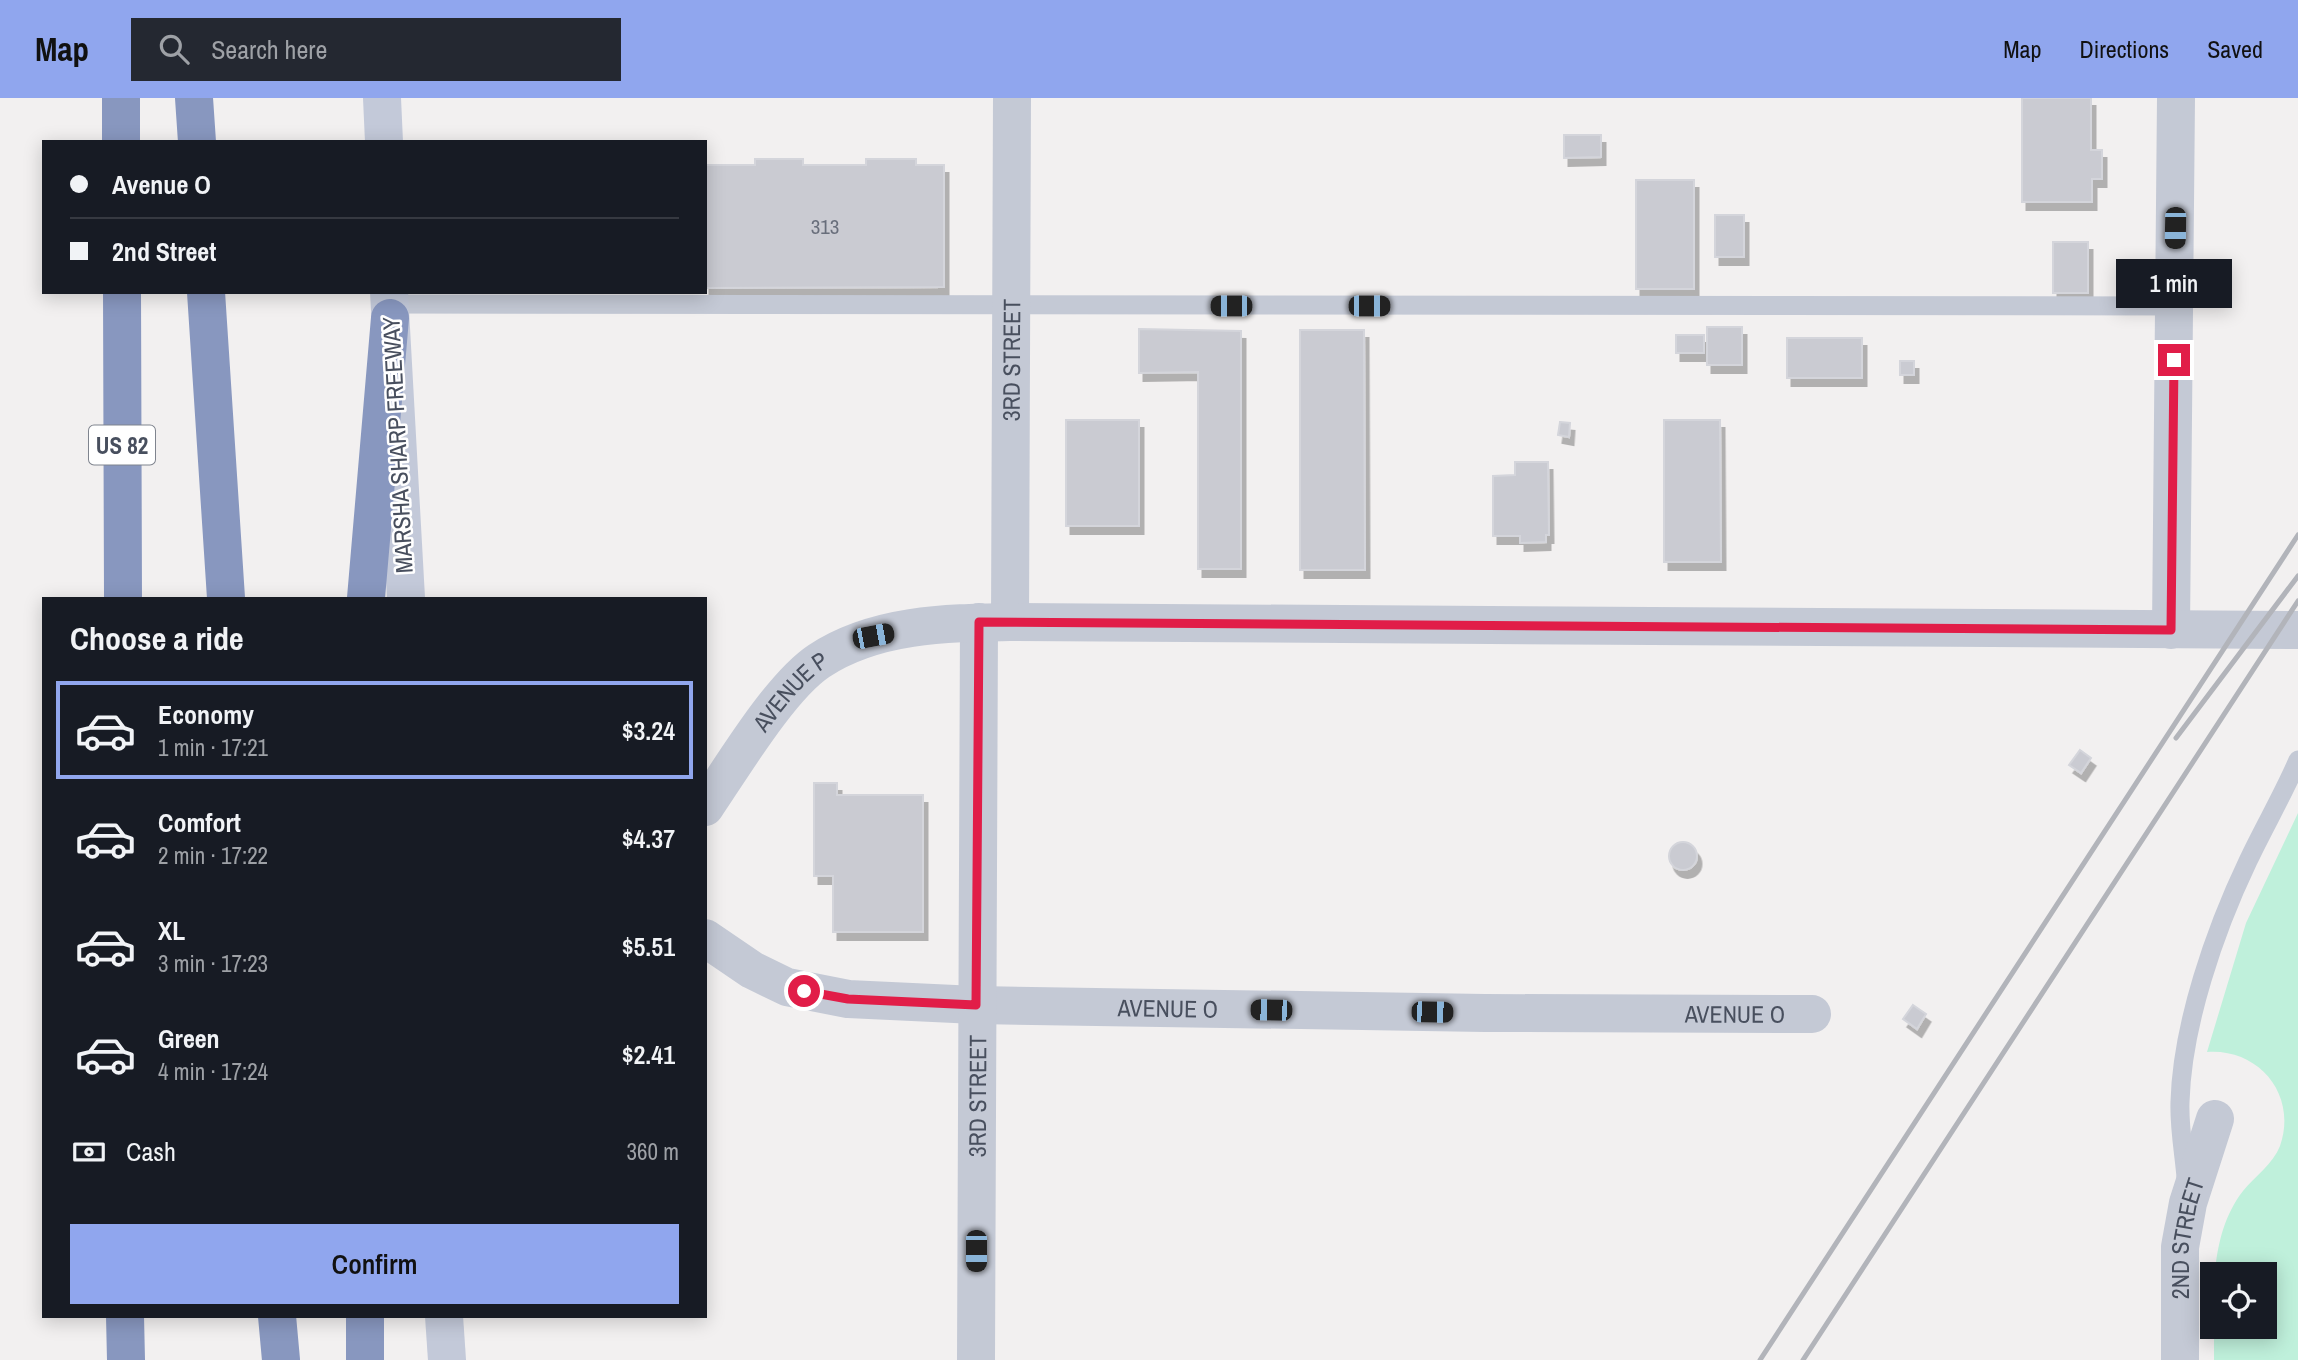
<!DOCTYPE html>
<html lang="en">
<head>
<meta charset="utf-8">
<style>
  :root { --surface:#171b24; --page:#242831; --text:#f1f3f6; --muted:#9ea1a6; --line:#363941; --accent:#90a6ee }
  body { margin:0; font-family:"Archivo Narrow",sans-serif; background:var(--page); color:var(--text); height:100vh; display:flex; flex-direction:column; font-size:26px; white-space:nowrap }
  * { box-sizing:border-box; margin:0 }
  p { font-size:23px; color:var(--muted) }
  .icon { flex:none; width:38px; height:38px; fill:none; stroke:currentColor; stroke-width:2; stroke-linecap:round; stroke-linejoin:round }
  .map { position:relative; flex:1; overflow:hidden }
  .side { position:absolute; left:42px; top:499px; width:665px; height:721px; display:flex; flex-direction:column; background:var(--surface); border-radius:0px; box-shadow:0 4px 18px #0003 }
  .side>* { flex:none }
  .guide { position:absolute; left:42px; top:42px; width:665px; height:154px; border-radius:0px; box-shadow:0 4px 18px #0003; display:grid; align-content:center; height:154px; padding:0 28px; background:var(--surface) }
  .fabs { position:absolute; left:2200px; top:1164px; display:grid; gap:14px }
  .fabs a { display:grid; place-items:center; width:77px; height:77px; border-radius:0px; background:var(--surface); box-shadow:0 4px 18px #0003; font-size:35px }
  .end { position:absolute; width:32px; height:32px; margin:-16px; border:9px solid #e11d48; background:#fff; box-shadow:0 0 0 4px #fff }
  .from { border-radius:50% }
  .bubble { position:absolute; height:49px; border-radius:0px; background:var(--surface); box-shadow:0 4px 18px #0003; font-size:23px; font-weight:600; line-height:49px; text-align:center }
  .car { position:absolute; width:21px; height:42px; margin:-21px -10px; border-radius:9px; box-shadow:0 0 5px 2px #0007; background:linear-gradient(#222 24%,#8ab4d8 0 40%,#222 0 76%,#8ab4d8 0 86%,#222 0) }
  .guide b { display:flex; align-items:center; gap:24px; height:66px; font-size:26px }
  .guide b+b { border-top:2px solid var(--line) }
  .guide i { width:18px; height:18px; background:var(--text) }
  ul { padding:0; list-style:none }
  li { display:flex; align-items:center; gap:21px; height:98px; margin:0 14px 10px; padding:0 14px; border:4px solid transparent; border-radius:0px }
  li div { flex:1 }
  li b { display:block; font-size:26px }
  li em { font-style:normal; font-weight:600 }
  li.active { border-color:var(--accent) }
  li>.icon { width:63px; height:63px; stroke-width:1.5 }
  h2 { padding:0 28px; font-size:32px; line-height:84px }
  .pay { display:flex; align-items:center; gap:18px; height:77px; padding:0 28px; font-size:26px }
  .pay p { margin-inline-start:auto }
  .button { display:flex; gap:14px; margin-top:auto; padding:14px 28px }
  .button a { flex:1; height:80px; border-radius:0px; background:var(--accent); color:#111; font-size:28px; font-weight:600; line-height:80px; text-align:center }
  header { display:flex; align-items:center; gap:42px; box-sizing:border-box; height:98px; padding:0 35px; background:var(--accent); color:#111 }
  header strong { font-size:33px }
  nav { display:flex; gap:38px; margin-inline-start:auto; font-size:24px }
  .search { width:490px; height:63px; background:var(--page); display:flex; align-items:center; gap:18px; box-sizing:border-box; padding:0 24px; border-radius:0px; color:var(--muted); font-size:26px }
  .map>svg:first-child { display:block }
</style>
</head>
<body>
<header>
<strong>Map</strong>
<div class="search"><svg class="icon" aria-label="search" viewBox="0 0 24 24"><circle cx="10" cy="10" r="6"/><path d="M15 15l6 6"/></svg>Search here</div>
<nav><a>Map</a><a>Directions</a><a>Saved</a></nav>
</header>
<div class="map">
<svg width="2298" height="1262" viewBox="0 0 2298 1262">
  <defs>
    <filter id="shadow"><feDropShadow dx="4.5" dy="8" stdDeviation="0" flood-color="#0004"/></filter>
  </defs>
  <rect width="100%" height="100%" fill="#f2f0f0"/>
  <path fill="#bff0db" d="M 2298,715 L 2298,1262 L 2214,1262 L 2214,1229 L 2264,1228 L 2264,1176 L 2215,1176 L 2215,1173 C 2218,1144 2225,1116 2243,1093 C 2255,1078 2273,1066 2280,1048 C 2298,996 2258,950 2207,954 L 2246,825 Z"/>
  <g fill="#cacbd2" stroke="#d4d5db" stroke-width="2" filter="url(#shadow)">
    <polygon points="2022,0 2091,0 2091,52 2102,52 2102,81 2092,81 2092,104 2022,104"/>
    <polygon points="1564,37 1601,37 1601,59 1564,60"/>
    <polygon points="755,61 803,61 803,67 866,67 866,61 916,61 916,67 944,67 944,189 705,190 705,67 755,67"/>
    <rect x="1636" y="82" width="58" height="109"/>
    <rect x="1715" y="117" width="29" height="42"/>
    <rect x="2053" y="144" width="35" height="51"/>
    <rect x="1707" y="229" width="35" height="38"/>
    <polygon points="1139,231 1241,233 1241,471 1198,471 1198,274 1139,275"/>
    <polygon points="1300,232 1364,232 1365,472 1300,472"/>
    <rect x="1676" y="237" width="28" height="18"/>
    <rect x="1787" y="240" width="75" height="40"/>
    <rect x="1900" y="263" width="14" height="14"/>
    <rect x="1066" y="322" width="73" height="106"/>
    <polygon points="1664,322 1720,322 1721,464 1664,464"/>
    <polygon points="1560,324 1570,325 1569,339 1558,337"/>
    <polygon points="1515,364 1548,364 1549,437 1546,437 1546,444 1520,445 1520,438 1493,438 1493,378 1515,377"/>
    <polygon points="2080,652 2091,660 2081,675 2069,667"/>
    <polygon points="814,685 837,685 837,697 923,697 923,834 833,834 833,778 814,778"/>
    <circle cx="1683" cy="758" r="14"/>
    <polygon points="1913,907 1926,916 1917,931 1903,921"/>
  </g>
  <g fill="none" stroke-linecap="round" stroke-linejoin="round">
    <g stroke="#c4c9d5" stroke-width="19">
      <polyline points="390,206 2174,208"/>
      <path d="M 2186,1079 C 2184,1055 2179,1029 2180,1004 C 2182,927 2215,832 2248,763 C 2264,729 2283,697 2298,662"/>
    </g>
    <g stroke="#c4c9d5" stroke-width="38">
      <path id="s1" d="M 1010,524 L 1012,0"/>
      <polyline points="2171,532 2176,0"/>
      <path id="s2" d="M 705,840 L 752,872 L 787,889 L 848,901 L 976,907 L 1485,915 L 1812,916"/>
      <path id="s3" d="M 976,1262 L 979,524"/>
      <path id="s4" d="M 2180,1262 L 2180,1149 L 2188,1105 L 2215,1021"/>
    </g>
    <path stroke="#c4c9d5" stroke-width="38" id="s5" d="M 705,709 C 733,668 780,589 819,563 C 875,526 946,525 1010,524 L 2298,532"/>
    <g stroke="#c3c9d9" stroke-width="38">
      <polyline points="382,0 384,44"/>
      <polyline points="389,194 406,500"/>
      <polyline points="444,1218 447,1262"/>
    </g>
    <g stroke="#8897bf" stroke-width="38">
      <polyline points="121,0 121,44"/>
      <polyline points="194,0 197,44"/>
      <polyline points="122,194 123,500"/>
      <polyline points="206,194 226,500"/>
      <polyline points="366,500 390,220"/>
      <polyline points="125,1218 126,1262"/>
      <polyline points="277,1218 281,1262"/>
      <polyline points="365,1218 365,1262"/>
    </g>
    <g stroke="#b2b4ba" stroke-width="5">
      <polyline points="2176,640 2298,478"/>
      <polyline points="1760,1262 2298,437"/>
      <polyline points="1803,1262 2298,503"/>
    </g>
  </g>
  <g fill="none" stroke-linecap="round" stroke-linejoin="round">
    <polyline stroke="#e11d48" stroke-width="9" points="804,893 848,901 976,907 979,524 2171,532 2174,262"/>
  </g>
  <g text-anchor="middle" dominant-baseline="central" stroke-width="5" stroke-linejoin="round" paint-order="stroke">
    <g font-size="21" fill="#686e7b">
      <text x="825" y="128">313</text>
    </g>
    <rect fill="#fff" stroke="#7f848e" stroke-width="2" x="89" y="327.5" width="66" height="39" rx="5"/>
    <g font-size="23" font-weight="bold" fill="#484f5e">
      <text x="122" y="347">US 82</text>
    </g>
    <g font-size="24" fill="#484f5e" stroke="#fff">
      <text stroke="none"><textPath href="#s1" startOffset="262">3RD STREET</textPath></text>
      <text transform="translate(397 347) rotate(-93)">MARSHA SHARP FREEWAY</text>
      <text stroke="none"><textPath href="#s5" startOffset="144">AVENUE P</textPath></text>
      <text stroke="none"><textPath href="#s2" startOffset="478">AVENUE O</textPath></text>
      <text stroke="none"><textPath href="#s2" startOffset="1045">AVENUE O</textPath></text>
      <text stroke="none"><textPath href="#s3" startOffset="264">3RD STREET</textPath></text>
      <text stroke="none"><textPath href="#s4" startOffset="122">2ND STREET</textPath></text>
    </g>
  </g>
</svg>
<div class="fabs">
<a><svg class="icon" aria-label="locate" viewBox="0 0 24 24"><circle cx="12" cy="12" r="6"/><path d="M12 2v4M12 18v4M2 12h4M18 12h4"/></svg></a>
</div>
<i class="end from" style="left:804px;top:893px"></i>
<i class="end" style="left:2174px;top:262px"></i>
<div class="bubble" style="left:2116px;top:161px;width:116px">1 min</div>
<i class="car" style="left:2175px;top:130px;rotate:181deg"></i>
<i class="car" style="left:1231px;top:208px;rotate:270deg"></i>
<i class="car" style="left:1369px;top:208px;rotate:90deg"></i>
<i class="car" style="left:873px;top:538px;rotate:79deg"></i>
<i class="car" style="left:1271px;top:912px;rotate:271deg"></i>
<i class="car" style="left:1432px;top:914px;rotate:91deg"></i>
<i class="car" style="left:976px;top:1153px;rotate:180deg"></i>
<div class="guide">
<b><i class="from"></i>Avenue O</b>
<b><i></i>2nd Street</b>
</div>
<section class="side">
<h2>Choose a ride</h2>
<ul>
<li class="active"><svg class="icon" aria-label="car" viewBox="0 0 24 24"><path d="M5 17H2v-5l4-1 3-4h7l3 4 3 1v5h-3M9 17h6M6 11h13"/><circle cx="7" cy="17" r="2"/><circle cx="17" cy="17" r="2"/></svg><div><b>Economy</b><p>1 min · 17:21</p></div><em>$3.24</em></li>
<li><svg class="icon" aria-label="car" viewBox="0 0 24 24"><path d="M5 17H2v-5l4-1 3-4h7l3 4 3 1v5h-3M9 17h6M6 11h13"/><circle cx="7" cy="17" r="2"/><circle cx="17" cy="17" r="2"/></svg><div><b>Comfort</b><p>2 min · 17:22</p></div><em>$4.37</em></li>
<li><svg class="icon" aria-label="car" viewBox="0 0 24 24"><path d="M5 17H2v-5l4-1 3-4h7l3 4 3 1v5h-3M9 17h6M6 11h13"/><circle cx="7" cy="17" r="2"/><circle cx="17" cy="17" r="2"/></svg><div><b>XL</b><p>3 min · 17:23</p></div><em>$5.51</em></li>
<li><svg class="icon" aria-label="car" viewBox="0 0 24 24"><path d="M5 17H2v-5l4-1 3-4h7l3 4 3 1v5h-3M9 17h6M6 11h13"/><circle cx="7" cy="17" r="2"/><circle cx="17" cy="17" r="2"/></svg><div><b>Green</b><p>4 min · 17:24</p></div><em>$2.41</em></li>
</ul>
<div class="pay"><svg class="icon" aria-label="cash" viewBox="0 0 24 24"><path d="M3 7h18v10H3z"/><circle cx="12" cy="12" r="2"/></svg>Cash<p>360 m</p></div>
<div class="button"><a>Confirm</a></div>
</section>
</div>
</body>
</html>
